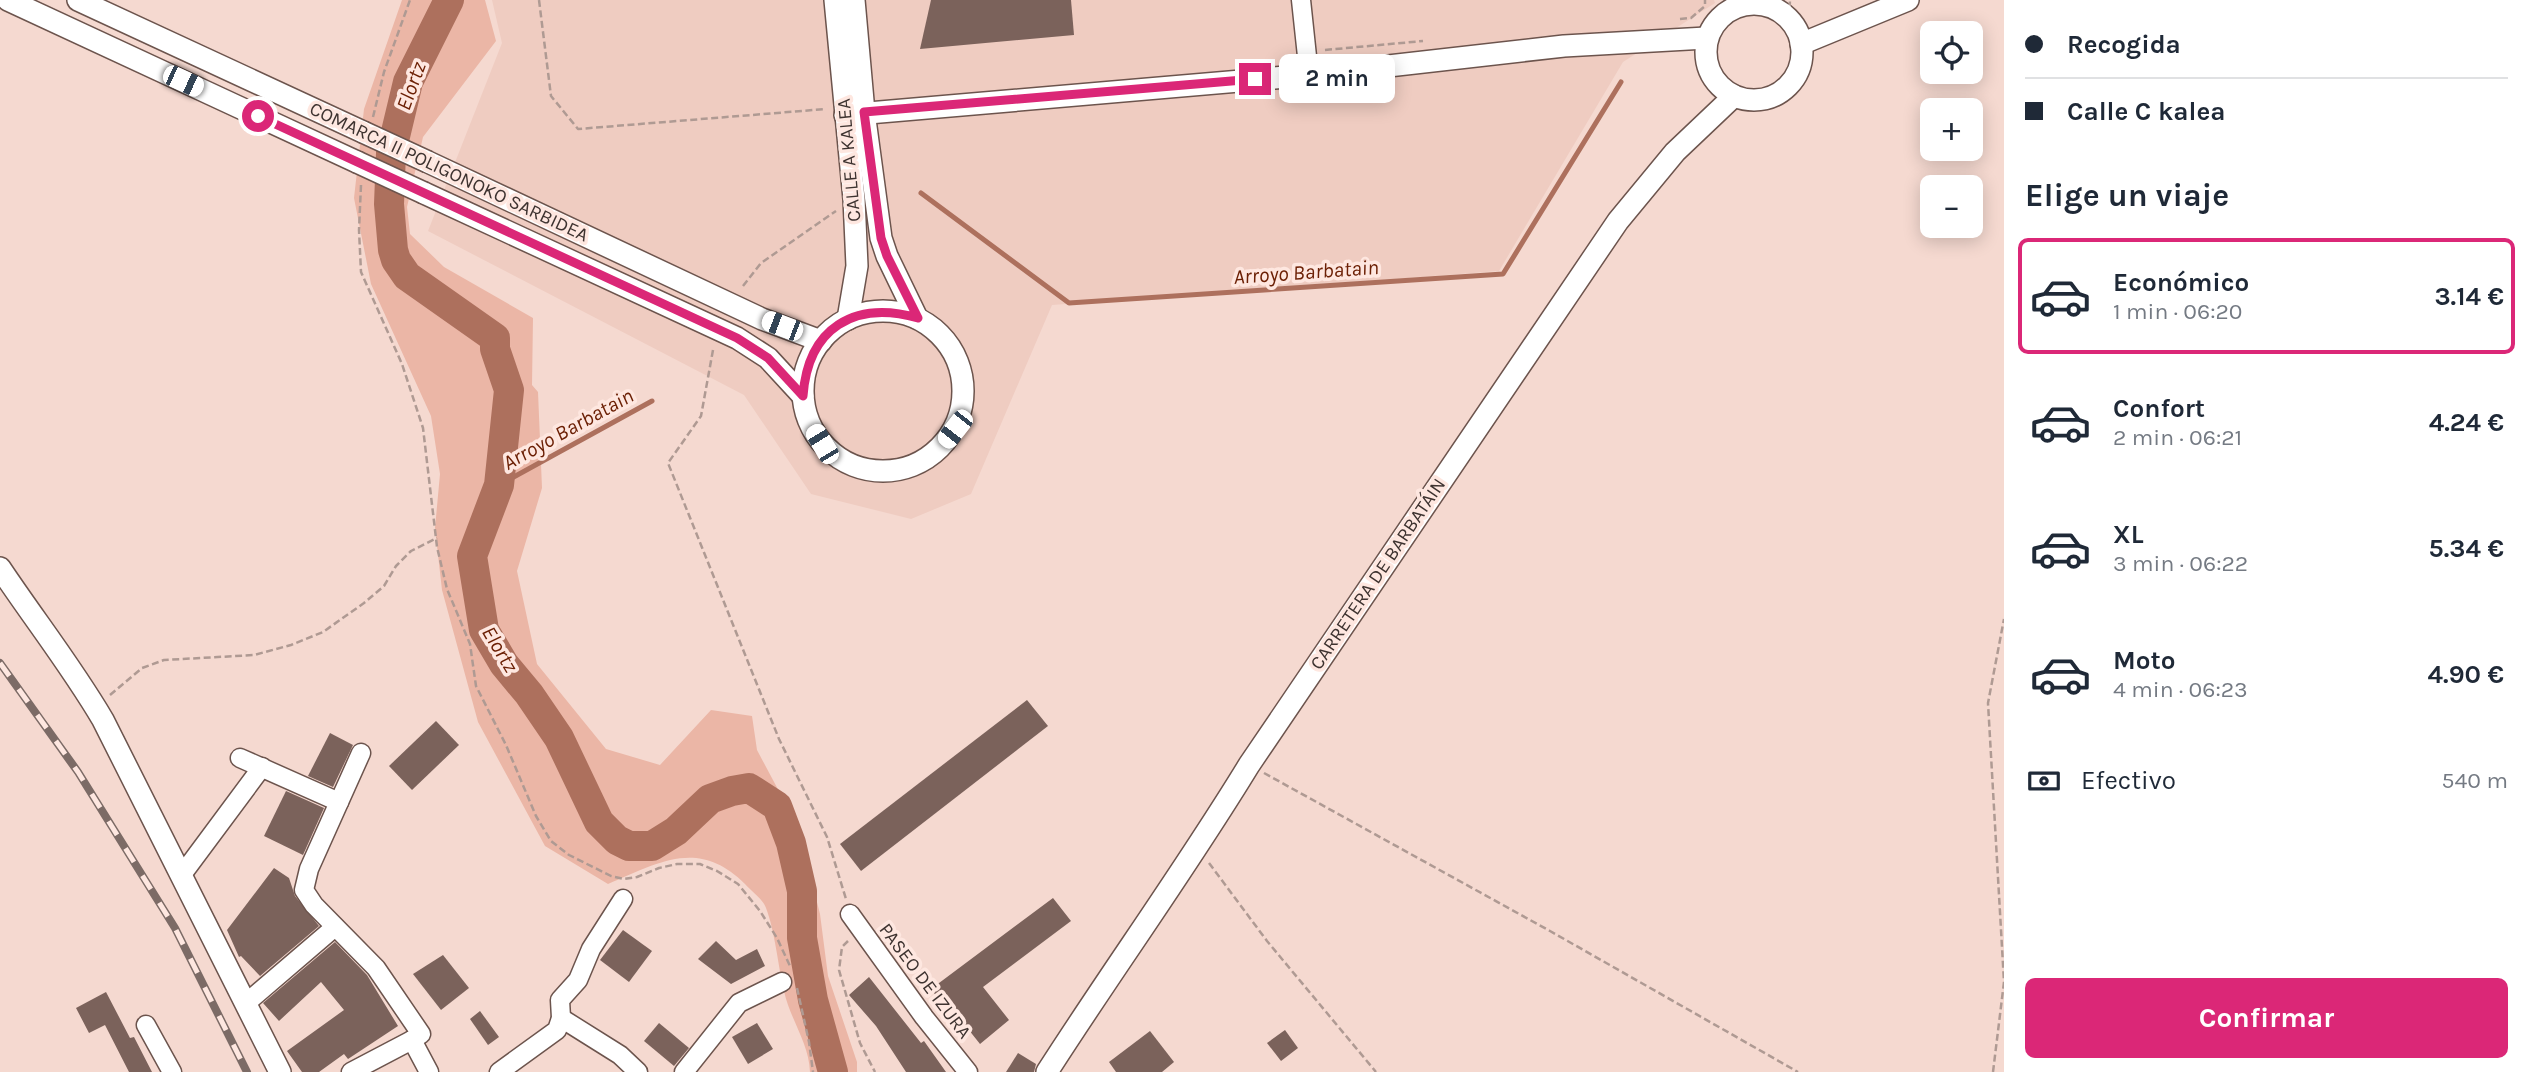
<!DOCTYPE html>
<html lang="es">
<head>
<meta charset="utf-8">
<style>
  :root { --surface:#fff; --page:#f6f6f7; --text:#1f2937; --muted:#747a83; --line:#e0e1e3; --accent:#db2777 }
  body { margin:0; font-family:Karla,sans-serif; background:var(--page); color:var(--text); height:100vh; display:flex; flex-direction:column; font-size:26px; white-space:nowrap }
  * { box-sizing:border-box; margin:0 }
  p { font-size:23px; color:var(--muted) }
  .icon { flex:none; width:38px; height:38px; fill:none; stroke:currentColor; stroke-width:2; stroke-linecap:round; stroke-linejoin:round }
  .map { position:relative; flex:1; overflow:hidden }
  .drawer { display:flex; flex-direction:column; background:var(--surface); width:525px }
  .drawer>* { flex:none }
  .top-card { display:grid; align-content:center; height:154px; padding:0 21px; background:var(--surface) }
  .fabs { position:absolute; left:1920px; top:21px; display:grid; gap:14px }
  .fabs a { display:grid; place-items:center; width:63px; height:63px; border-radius:10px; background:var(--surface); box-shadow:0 4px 18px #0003; font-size:35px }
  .end { position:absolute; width:32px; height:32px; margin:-16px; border:9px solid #db2777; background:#fff; box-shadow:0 0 0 4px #fff }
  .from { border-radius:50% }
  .bubble { position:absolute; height:49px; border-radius:10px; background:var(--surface); box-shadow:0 4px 18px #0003; font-size:23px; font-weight:700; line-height:49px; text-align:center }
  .car { position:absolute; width:21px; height:42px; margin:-21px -10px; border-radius:9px; box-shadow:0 0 5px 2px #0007; background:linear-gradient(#fff 24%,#345 0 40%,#fff 0 76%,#345 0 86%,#fff 0) }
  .top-card b { display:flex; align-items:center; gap:24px; height:66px; font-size:26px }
  .top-card b+b { border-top:2px solid var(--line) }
  .top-card i { width:18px; height:18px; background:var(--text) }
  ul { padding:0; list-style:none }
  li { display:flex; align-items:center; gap:21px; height:116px; margin:0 14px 10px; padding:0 7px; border:4px solid transparent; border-radius:10px }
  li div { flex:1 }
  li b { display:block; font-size:26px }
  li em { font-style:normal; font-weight:700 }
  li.current { border-color:var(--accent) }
  li>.icon { width:63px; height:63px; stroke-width:1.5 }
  h2 { padding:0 21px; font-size:32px; line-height:84px }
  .pay { display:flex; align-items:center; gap:18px; height:77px; padding:0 21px; font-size:26px }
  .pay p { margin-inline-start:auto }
  .cta { display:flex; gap:14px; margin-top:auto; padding:14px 21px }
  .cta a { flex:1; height:80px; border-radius:10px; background:var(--accent); color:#fff; font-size:28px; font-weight:700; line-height:80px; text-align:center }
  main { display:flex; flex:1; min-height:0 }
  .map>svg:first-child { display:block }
</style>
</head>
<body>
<main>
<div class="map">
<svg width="2004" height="1072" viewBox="0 0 2004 1072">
  <rect width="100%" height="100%" fill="#f5d9d0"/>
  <polygon fill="#efccc1" points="492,0 1714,0 1715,3 1623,62 1499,271 1052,305 971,494 911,519 811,494 744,395 428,231 502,43"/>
  <path fill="#ebb6a6" d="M 402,0 L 485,0 L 496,41 L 423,137 L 407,207 L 410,234 L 444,267 L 533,318 L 532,385 L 538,392 L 542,488 L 517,571 L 537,664 L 606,749 L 660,765 L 711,710 L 752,716 L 757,750 L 798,827 L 820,914 L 828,976 L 857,1062 L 857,1072 L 810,1072 C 809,1043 790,1019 784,991 C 778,966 775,931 766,908 C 763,899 751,891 745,884 C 699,838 660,862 608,884 L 545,846 L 478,722 L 442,590 L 435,528 L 440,474 L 431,416 L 371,284 L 354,198 L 364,109 Z"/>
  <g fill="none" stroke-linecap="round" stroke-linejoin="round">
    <g stroke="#ad705d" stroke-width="5">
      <polyline points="921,193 1069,303 1503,274 1621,82"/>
      <polyline points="499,485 652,401"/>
    </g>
    <polyline stroke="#ad705d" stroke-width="30" points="449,0 408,82 391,153 389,204 393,250 396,260 407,276 495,338 495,349 509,390 499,485 472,556 484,630 504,664 529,694 559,738 599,822 617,840 629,846 652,846 676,831 710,799 732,791 749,788 777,806 791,843 802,891 802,938 813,1000 833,1072"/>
  </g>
  <g fill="#7b625b">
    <polygon points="931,0 1071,0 1074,35 920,49"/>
    <polygon points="1027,700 1048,726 861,871 840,844"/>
    <polygon points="436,721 459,745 412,790 389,766"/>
    <polygon points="330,733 353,745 333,787 308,776"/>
    <polygon points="286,791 324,808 303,855 264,836"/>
    <polygon points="274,868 289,878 295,896 319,926 260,976 241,956 239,957 227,930"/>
    <polygon points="1053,898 1071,921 983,987 1009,1020 980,1044 953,1010 949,1013 931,989"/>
    <polygon points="623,930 652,951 629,982 600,960"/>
    <polygon points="716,941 736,960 757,949 765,966 731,984 698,959"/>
    <polygon points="335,942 367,975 398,1026 348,1059 344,1054 319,1072 302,1072 287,1051 344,1010 321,982 279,1021 263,1003"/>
    <polygon points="443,955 469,988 441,1010 413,974"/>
    <polygon points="869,977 921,1043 924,1041 946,1072 906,1072 876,1026 849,995"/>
    <polygon points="106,992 130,1038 134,1037 152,1072 129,1072 105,1025 89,1033 76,1008"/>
    <polygon points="480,1011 499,1037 488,1045 470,1019"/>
    <polygon points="659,1023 689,1048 674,1066 644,1041"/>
    <polygon points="757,1023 773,1049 748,1064 732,1037"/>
    <polygon points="1285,1030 1298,1048 1281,1061 1267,1043"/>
    <polygon points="1150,1031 1174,1062 1162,1072 1116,1072 1109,1062"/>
    <polygon points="1018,1053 1036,1064 1034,1072 1006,1072"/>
  </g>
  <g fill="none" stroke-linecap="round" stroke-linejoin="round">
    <g stroke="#6c544d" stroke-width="21">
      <g id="minor">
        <polyline points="1301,0 1309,75"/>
        <polyline points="361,753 309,869 304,890 314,905 376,968 421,1034 412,1040 429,1072"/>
        <polyline points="240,758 339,802"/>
        <polyline points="181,876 262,767"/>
        <polyline points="850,914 924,1017 968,1072"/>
        <polyline points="245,1004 335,927"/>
        <polyline points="561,1018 620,1055 638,1072"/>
        <polyline points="146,1025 172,1072"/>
        <polyline points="351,1072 412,1040"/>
        <polyline points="499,1072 557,1030 561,1018 560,1000 578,980 591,949 623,899"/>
        <polyline points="684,1072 739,1003 782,982"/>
      </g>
    </g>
    <g stroke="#6c544d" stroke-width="24">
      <g id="tertiary">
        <polyline points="8,0 357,162"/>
        <polyline points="78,0 363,132"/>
        <polyline points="835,0 854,199 857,266 848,319"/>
        <polyline points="854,0 864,112 881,238 887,256 917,318"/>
        <circle cx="1754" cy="52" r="48"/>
        <polyline points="1801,44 1908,0"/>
        <polyline points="845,115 1309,75 1564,46 1706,38"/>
        <polyline points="428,162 762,319 821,341"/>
        <polyline points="424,193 737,338 768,358 803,396"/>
        <circle cx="883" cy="391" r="80"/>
        <path d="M 0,568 C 34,619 72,667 103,720 L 280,1072"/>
        <path d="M 1047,1072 C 1113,969 1185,870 1249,765 L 1618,221 L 1675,152 L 1734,96"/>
      </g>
    </g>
    <g stroke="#af9a93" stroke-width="2.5" stroke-dasharray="7 3.5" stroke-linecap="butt">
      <polyline points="539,0 551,96 578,129 826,109"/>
      <polyline points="1779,0 1780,11"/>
      <polyline points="1680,19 1691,18 1705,6 1705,0"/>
      <polyline points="1789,19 1790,0"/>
      <polyline points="1325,50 1423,41"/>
      <polyline points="373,117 384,72 410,0"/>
      <polyline points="361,185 359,230 361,272 402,364 423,428 437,547 447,589 470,644 476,686 506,745 536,816 551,841 569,855 611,876 624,879 637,877 659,868 677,864 700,864 717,871 738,884 760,911 777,938 790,966"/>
      <polyline points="743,286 761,263 836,211"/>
      <polyline points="713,350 701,416 668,463 779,739 827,837 846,899"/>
      <polyline points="110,695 142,668 164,660 254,655 291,645 323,632 364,603 384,586 396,566 411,551 437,538"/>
      <polyline points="1264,773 1550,931 1798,1072"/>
      <polyline points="1209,863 1267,941 1376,1072"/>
      <polyline points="848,941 842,947 839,970 860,1043 875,1072"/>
      <polyline points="797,988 809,1042 813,1072"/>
      <polyline points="1993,1072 2004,982 1988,703 2004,619"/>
    </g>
    <use href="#minor" stroke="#fff" stroke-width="18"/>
    <use href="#tertiary" stroke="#fff" stroke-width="21"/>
    <g stroke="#7c6b66" stroke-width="8">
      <polyline id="rail" points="0,663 78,772 175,928 247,1072"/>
    </g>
    <use href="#rail" stroke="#fee7e0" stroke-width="5" stroke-dasharray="16" stroke-linecap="butt"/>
    <g stroke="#6c544d" stroke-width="24" stroke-linecap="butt">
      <g id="tertiary-bridge">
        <polyline points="363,132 428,162"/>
        <polyline points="357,162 424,193"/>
      </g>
    </g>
    <use href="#tertiary-bridge" stroke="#fff" stroke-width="21"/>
  </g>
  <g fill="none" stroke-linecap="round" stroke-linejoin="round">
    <path stroke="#db2777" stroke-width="9" d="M 258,116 L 737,338 L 768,358 L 803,396 C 808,328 854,300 918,318 L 887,256 L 881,238 L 864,112 L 1255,79"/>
  </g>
  <g text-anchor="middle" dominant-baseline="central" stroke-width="7" stroke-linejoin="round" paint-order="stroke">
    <g font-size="19" fill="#3e3330" stroke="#fee7e0">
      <text transform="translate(849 160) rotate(-95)">CALLE A KALEA</text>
      <text transform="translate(449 172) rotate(25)">COMARCA II POLIGONOKO SARBIDEA</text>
      <text transform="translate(1378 574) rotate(-56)">CARRETERA DE BARBATÁIN</text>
      <text transform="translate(925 981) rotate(53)">PASEO DE IZURA</text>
    </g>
    <g font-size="21" font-style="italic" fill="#6c2005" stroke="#fee7e0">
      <text transform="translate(411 86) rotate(-70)">Elortz</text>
      <text transform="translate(1306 272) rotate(-4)">Arroyo Barbatain</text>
      <text transform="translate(568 429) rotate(-29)">Arroyo Barbatain</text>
      <text transform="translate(500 649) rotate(59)">Elortz</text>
    </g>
  </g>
</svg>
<div class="fabs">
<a><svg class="icon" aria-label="locate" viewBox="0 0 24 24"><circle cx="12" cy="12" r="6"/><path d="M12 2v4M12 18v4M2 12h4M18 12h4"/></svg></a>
<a>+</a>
<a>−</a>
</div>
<i class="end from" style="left:258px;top:116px"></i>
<i class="end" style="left:1255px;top:79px"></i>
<div class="bubble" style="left:1279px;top:54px;width:116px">2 min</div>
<i class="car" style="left:183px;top:81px;rotate:115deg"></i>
<i class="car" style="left:782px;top:326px;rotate:291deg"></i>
<i class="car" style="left:955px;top:429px;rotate:218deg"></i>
<i class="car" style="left:822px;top:444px;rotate:329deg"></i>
</div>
<section class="drawer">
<div class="top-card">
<b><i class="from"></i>Recogida</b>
<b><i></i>Calle C kalea</b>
</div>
<h2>Elige un viaje</h2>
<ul>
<li class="current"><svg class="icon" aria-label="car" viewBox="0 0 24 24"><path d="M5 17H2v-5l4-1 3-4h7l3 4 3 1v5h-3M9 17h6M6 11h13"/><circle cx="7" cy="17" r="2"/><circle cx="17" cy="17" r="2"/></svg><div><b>Económico</b><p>1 min · 06:20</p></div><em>3.14 €</em></li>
<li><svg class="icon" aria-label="car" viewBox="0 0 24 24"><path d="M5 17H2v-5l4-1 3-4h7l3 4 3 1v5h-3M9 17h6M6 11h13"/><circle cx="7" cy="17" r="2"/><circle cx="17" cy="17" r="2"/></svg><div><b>Confort</b><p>2 min · 06:21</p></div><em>4.24 €</em></li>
<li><svg class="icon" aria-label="car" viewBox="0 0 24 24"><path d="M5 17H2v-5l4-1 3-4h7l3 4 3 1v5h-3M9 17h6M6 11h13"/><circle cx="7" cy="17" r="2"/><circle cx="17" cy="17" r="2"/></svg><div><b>XL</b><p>3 min · 06:22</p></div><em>5.34 €</em></li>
<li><svg class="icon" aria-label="car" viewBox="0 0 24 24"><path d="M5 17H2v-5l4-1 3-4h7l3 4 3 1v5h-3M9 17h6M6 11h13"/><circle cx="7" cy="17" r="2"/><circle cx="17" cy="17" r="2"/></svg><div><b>Moto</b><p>4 min · 06:23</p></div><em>4.90 €</em></li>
</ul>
<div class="pay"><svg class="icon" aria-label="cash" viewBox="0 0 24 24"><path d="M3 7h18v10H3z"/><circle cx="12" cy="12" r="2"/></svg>Efectivo<p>540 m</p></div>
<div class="cta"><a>Confirmar</a></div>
</section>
</main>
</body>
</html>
